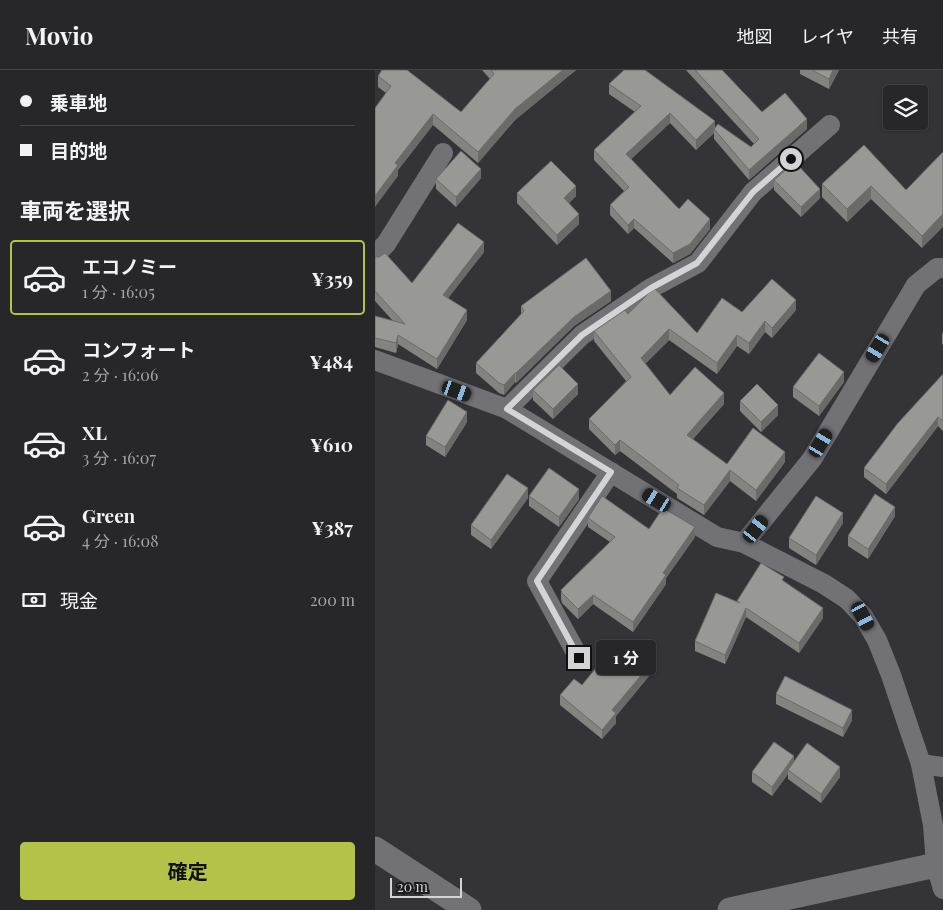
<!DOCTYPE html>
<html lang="ja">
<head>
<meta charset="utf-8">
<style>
  :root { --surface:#27272a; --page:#2f2f32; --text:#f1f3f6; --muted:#a4a5a8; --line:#434447; --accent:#b4c24a }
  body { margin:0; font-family:"Playfair Display","Noto Sans JP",serif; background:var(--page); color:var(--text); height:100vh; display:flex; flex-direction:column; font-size:19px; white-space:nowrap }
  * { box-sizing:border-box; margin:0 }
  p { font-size:16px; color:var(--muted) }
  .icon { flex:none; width:28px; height:28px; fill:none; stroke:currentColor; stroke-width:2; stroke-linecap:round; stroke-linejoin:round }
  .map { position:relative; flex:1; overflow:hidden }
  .details { display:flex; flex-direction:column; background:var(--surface); width:375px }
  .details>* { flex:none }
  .top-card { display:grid; align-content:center; height:110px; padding:0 20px; background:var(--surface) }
  .fabs { position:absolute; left:508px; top:15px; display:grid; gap:10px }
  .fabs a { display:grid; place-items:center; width:45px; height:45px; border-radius:5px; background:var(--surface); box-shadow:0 1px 4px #0004,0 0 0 1px var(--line); font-size:25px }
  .scale { position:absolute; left:15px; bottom:12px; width:72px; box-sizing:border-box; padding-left:5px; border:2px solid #d3d4d6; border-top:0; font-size:14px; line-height:18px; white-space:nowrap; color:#d3d4d6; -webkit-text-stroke:4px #1c1c1e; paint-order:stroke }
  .end { position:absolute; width:22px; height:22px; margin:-11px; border:6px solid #d3d4d6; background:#111; box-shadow:0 0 0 2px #111 }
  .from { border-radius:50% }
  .bubble { position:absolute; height:35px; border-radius:5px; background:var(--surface); box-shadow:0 1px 4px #0004,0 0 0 1px var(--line); font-size:16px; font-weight:700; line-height:35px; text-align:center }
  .car { position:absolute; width:15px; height:30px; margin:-15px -8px; border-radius:6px; box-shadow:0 0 4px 1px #0007; background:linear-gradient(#222 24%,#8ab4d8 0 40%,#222 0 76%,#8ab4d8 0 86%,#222 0) }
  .top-card b { display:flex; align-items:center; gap:18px; height:48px; font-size:19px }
  .top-card b+b { border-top:1px solid var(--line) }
  .top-card i { width:12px; height:12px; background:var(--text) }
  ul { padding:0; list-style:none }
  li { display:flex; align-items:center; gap:15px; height:75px; margin:0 10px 8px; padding:0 10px; border:2px solid transparent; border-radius:5px }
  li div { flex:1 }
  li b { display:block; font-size:19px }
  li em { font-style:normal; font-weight:700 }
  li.active { border-color:var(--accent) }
  li>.icon { width:45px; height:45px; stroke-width:1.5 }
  h2 { padding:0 20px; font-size:22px; line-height:60px }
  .pay { display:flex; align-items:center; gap:12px; height:55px; padding:0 20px; font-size:19px }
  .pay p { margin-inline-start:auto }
  .button { display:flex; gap:10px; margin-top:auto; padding:10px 20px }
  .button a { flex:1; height:58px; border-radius:5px; background:var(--accent); color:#111; font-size:20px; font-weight:700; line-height:58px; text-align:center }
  header { display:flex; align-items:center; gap:30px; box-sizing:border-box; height:70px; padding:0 25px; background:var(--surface); border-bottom:1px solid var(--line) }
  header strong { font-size:24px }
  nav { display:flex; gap:28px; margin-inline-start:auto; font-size:18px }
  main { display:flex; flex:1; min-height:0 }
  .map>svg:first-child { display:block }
</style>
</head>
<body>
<header>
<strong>Movio</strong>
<nav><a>地図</a><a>レイヤ</a><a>共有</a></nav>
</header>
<main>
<section class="details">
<div class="top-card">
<b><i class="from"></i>乗車地</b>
<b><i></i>目的地</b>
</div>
<h2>車両を選択</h2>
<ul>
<li class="active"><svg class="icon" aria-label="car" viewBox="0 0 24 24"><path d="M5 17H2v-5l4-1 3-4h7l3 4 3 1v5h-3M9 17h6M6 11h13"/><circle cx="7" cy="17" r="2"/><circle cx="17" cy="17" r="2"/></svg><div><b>エコノミー</b><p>1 分 · 16:05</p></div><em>¥359</em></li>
<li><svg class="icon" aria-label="car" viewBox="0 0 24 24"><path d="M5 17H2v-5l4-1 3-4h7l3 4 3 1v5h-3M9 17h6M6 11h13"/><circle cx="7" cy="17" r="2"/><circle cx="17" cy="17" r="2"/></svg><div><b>コンフォート</b><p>2 分 · 16:06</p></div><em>¥484</em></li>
<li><svg class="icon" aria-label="car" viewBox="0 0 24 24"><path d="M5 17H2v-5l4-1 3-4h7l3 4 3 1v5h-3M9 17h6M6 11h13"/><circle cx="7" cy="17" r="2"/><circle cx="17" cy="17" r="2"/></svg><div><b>XL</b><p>3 分 · 16:07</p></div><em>¥610</em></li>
<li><svg class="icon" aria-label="car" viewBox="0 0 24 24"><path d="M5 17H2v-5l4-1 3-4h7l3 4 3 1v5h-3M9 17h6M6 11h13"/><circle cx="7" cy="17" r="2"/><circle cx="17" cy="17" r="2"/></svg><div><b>Green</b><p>4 分 · 16:08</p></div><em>¥387</em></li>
</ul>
<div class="pay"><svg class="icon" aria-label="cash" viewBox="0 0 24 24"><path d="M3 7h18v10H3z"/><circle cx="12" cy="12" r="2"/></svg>現金<p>200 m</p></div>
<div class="button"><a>確定</a></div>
</section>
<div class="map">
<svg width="568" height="840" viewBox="0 0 568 840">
  <rect width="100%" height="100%" fill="#343438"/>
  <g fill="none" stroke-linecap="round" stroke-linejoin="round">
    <g stroke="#717176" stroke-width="20">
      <polyline points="0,185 11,174 68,83"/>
      <polyline points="0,290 132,339 342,467 369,473 449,514 472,529 488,546 502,570 516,605 546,694 558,755 561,795 568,819"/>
      <polyline points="132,339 207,265 276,218 323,193 378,122 455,55"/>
      <polyline points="369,473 437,389 541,215 562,198 568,198"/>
      <polyline points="204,588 162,511 236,402"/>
      <polyline points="546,694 568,697"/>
    </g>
    <g stroke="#717176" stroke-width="25">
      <polyline points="0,779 94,840"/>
      <polyline points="355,840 561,795"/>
    </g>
  </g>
  <g fill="#838480">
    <polygon points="107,0 201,0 140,50 103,93 58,55 23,100 23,106 11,23 3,17 3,6 86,42 115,9"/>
    <polygon points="311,0 347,0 387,42 432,59 374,110 339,69 339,63 321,80 295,53 256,89 304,139 335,159 315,184 298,193 259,158 253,164 235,145 235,135 249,121 219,90 219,80 260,42 234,24 234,14 340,57 376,77 379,74"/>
    <polygon points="425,0 464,0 454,19 425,4"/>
    <polygon points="489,75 531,120 568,82 547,178 496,129 472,152 447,127 447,114"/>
    <polygon points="106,108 81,137 61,119 61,109"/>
    <polygon points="399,110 445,128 426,147 399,120"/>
    <polygon points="142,123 201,126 194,133 204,154 182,175 142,133"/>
    <polygon points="109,182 73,228 92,250 62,299 23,274 21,283 0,277 0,246 18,251 0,231 0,187 37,213"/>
    <polygon points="236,231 199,256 141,313 140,312 129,325 124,323 101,303 101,293 146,245 146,236"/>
    <polygon points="421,240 397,268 390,262 374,284 362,276 342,304 294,270 270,294 295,325 349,334 318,369 352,394 410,392 381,431 355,411 329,445 302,428 302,424 245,381 240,385 214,359 214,349 251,311 219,271 219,261 253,244 322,263 367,242"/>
    <polygon points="568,262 568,275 567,274 567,264"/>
    <polygon points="568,304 568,361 563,356 511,424 489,407 489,398"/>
    <polygon points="469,312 444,346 418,327 418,317"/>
    <polygon points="158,320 203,324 178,349 158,330"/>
    <polygon points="365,331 403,345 386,362 365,341"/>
    <polygon points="92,352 70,387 51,375 51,366"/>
    <polygon points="154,426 204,429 184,457 154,436"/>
    <polygon points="153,428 116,479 96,465 96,455"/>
    <polygon points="520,446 493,489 473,476 473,466"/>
    <polygon points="213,448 320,467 291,508 291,514 258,562 218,534 203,549 187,533 186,529 186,520 235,472 213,457"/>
    <polygon points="468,453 441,495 414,478 414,468"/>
    <polygon points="409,511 448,548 424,583 371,547 350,594 320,581 320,571 362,532"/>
    <polygon points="274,606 241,646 241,653 227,669 185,635 185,625 207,615"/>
    <polygon points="401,624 477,650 468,667 401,634"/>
    <polygon points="419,691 465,707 446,733 413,709 413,704 397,726 377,712 377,702"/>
  </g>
  <g fill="#6a6b68">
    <polygon points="188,0 201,0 140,50 103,93 103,82 140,39"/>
    <polygon points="458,0 464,0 454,19 454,9"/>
    <polygon points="295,43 295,53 251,94 251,84"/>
    <polygon points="58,44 58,55 23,100 23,106 0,137 0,126 20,93"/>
    <polygon points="432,49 432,59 374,110 374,100"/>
    <polygon points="340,51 340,61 339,59 339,63 321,80 321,70"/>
    <polygon points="106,99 106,108 81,137 81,127"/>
    <polygon points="201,116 201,126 189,138 189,128"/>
    <polygon points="496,116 496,129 472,152 472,139"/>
    <polygon points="445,119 445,128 426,147 426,137"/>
    <polygon points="204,144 204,154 182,175 182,165"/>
    <polygon points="568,144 568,157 547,178 547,166"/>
    <polygon points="259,149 259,158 253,164 253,155"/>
    <polygon points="335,149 335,159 315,184 298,193 298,183"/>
    <polygon points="109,172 109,182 68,235 68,225"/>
    <polygon points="236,221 236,231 199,256 141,313 141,303 199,247"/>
    <polygon points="421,230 421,240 397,268 397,258"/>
    <polygon points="92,240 92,250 62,299 62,289"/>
    <polygon points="390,251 390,262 374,284 374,273"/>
    <polygon points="294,259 294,270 266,298 266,288"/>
    <polygon points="23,265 23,274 21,283 21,273"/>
    <polygon points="362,265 362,276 342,304 342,293"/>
    <polygon points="469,302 469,312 444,346 444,336"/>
    <polygon points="140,303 140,312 129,325 129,315"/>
    <polygon points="203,314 203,324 178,349 178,339"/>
    <polygon points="349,323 349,334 312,375 312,365"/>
    <polygon points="403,335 403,345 386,362 386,352"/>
    <polygon points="92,342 92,352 70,387 70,377"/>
    <polygon points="563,347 563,356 511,424 511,414"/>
    <polygon points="245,370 245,381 240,385 240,375"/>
    <polygon points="410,382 410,392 381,431 381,420"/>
    <polygon points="355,400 355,411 329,445 329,435"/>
    <polygon points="153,418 153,428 116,479 116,470"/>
    <polygon points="204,419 204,429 184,457 184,447"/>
    <polygon points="520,437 520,446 493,489 493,479"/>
    <polygon points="468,443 468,453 441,495 441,485"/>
    <polygon points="320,457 320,467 291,508 291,514 258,562 258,552 288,503"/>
    <polygon points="218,525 218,534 203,549 203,539"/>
    <polygon points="371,538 371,547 350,594 350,585"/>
    <polygon points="448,538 448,548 424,583 424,573"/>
    <polygon points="274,596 274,606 241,646 241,653 227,669 227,660 237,640"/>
    <polygon points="477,640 477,650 468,667 468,658"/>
    <polygon points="419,686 419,696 413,700 413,704 397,726 397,717"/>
    <polygon points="465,697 465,707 446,733 446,724"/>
  </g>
  <g fill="#989995" stroke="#6a6b68">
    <polygon points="7,0 32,0 86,42 119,4 116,0 188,0 140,39 103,82 58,44 20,93 23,95 0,126 0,38 16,16 3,6"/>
    <polygon points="249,0 270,0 340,51 321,70 295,43 251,84 304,139 313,129 335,149 315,174 298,183 259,149 253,155 235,135 254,117 219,80 266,36 234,14"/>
    <polygon points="320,0 347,0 387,42 410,23 432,49 374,100 339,59 343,54 376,77 384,69"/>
    <polygon points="437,0 458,0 454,9"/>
    <polygon points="489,75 531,120 568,82 568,144 547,166 496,116 472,139 447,114"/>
    <polygon points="86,81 106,99 81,127 61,109"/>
    <polygon points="176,91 201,116 189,128 204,144 182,165 142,123"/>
    <polygon points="420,92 445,119 426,137 399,110"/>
    <polygon points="83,153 109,172 68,225 92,240 62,289 23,265 21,273 0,268 0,246 30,254 0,221 0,187 4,187 10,183 37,213"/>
    <polygon points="211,188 236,221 199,247 141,303 140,303 129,315 124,313 101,293 149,241 146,236"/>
    <polygon points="397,209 421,230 397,258 390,251 374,273 362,265 342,293 294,259 266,288 295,325 320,297 349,323 312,365 352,394 378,358 410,382 381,420 355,400 329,435 302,418 304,415 245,370 240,375 214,349 256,307 219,261 250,240 253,244 274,223 280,219 322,263 347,228 367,242"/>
    <polygon points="444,283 469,302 444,336 418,317"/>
    <polygon points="184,295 203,314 178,339 158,320"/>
    <polygon points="568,304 568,351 563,347 511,414 489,398 523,353"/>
    <polygon points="382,314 403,335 386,352 365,331"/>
    <polygon points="73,330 92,342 70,377 51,366"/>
    <polygon points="174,398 204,419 184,447 154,426"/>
    <polygon points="132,404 153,418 116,470 96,455"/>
    <polygon points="500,424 520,437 493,479 473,466"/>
    <polygon points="227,426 274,459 288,438 320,457 288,503 291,505 258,552 218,525 203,539 187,523 186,520 240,467 213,448"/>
    <polygon points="441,426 468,443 441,485 414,468"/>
    <polygon points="386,493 409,507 407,510 448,538 424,573 371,538 350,585 320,571 341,523 365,533 362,531"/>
    <polygon points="243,571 274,596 237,640 241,643 227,660 185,625 199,609 207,615"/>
    <polygon points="410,606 477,640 468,658 401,624"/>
    <polygon points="399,672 419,686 397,717 377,702"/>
    <polygon points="432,673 465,697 446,724 413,700"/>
  </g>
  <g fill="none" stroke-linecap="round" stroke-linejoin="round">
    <polyline stroke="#d3d4d6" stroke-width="6" points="204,588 162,511 236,402 132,339 207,265 276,218 322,193 378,122 416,89"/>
  </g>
</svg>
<div class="fabs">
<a><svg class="icon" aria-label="layers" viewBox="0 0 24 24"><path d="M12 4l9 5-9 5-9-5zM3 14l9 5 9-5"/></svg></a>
</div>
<div class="scale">20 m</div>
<i class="end from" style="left:416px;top:89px"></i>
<i class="end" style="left:204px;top:588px"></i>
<div class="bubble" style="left:221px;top:570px;width:60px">1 分</div>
<i class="car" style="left:503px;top:278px;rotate:211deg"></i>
<i class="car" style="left:82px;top:321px;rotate:110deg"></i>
<i class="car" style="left:446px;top:373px;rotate:31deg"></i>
<i class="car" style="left:282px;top:430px;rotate:301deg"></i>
<i class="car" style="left:381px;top:459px;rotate:38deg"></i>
<i class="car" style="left:488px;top:546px;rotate:152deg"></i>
</div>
</main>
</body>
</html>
